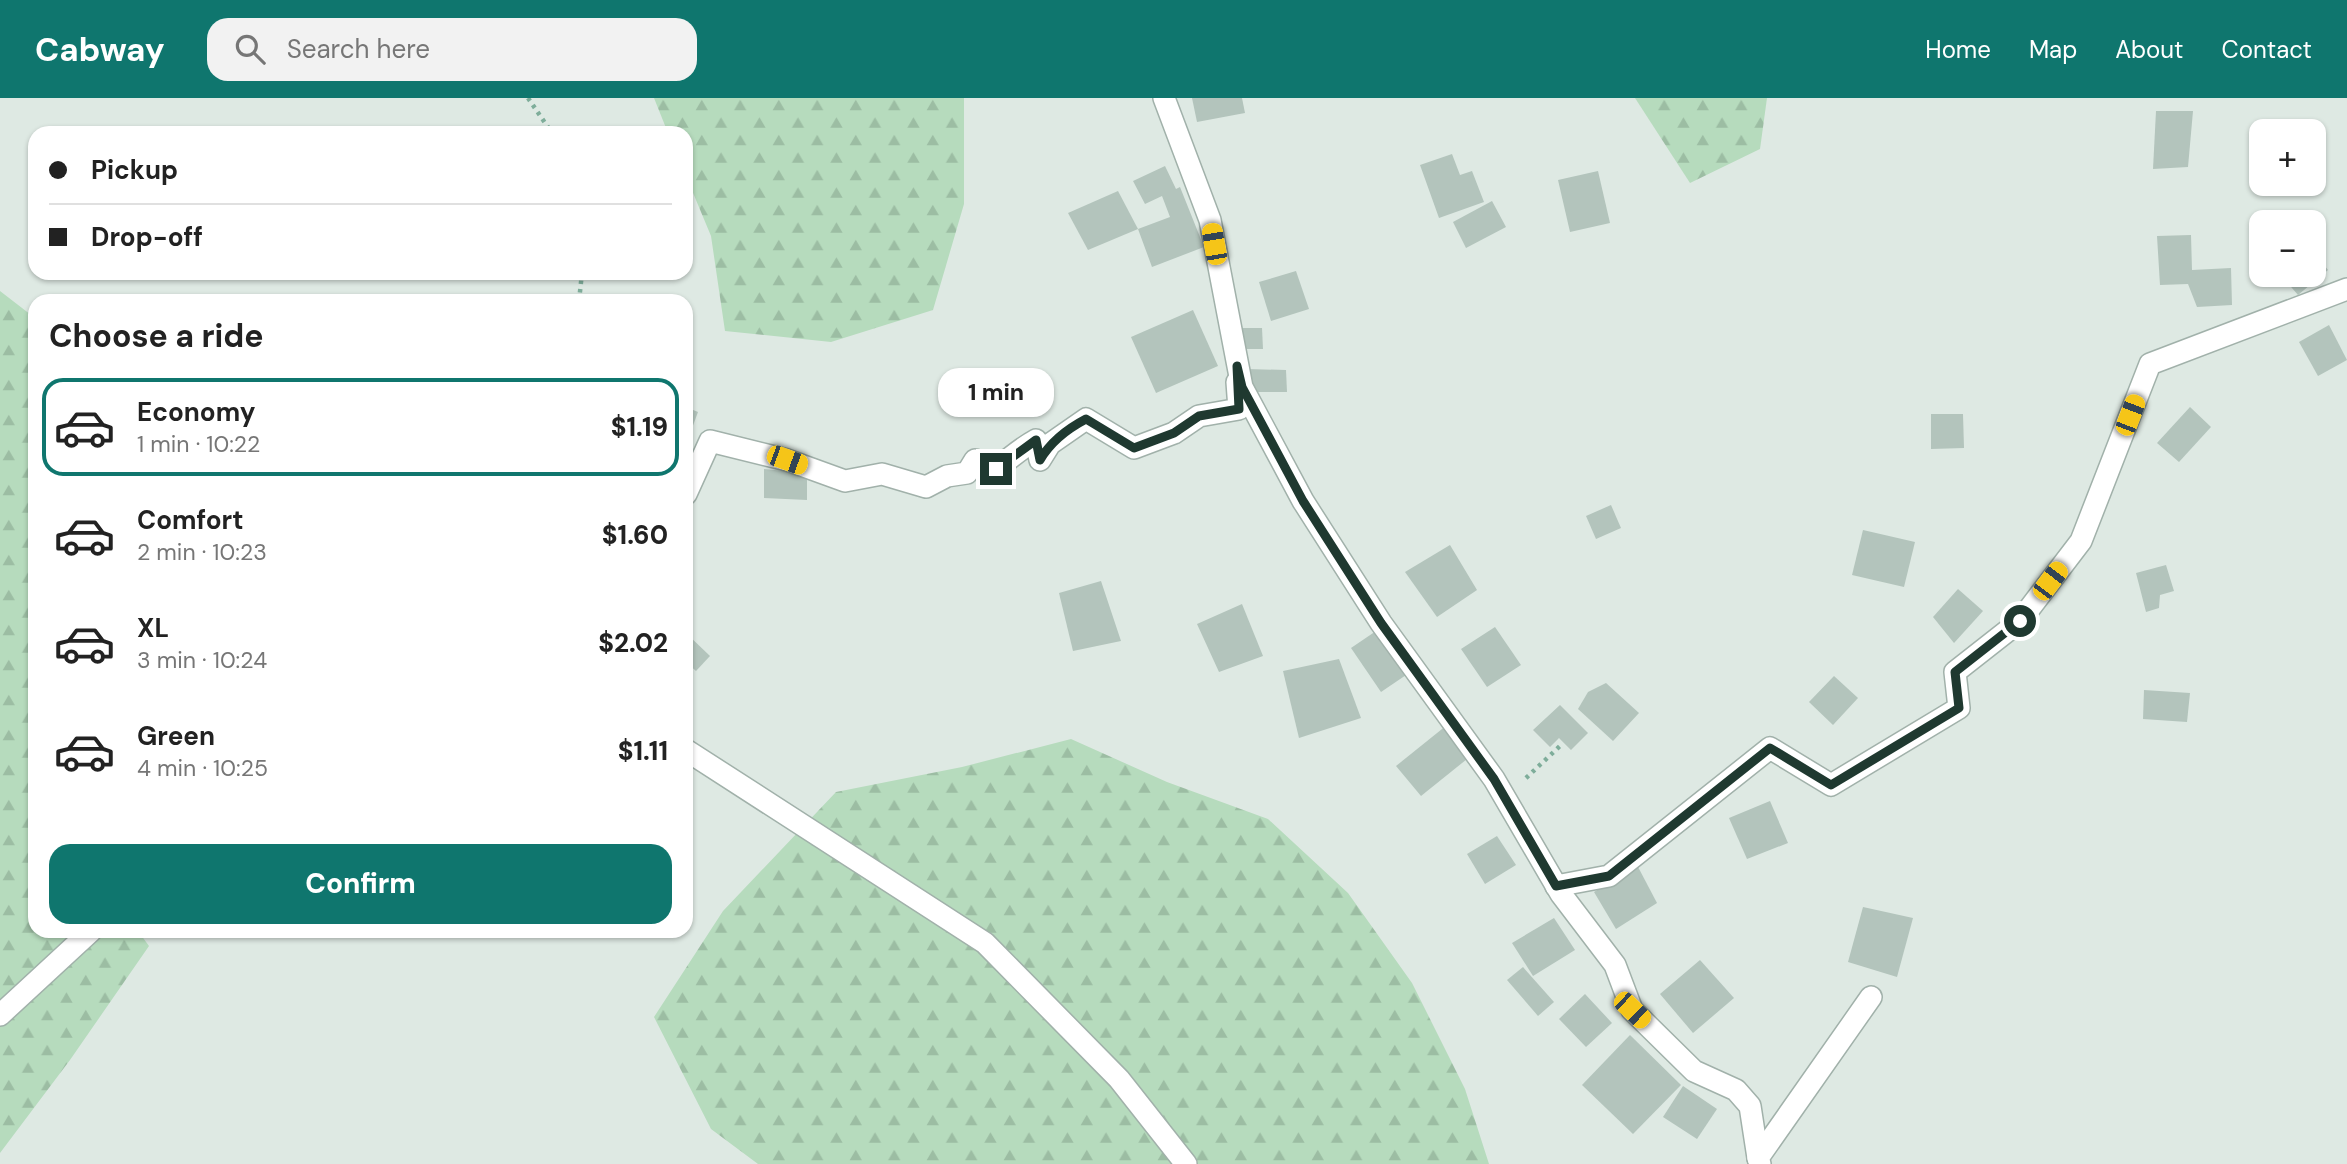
<!DOCTYPE html>
<html lang="en">
<head>
<meta charset="utf-8">
<style>
  :root { --surface:#fff; --page:#f2f2f2; --text:#222; --muted:#767676; --line:#e0e0e0; --accent:#0f766e }
  body { margin:0; font-family:"DM Sans",sans-serif; background:var(--page); color:var(--text); height:100vh; display:flex; flex-direction:column; font-size:26px; white-space:nowrap }
  * { box-sizing:border-box; margin:0 }
  p { font-size:23px; color:var(--muted) }
  .icon { flex:none; width:38px; height:38px; fill:none; stroke:currentColor; stroke-width:2; stroke-linecap:round; stroke-linejoin:round }
  .map { position:relative; flex:1; overflow:hidden }
  .side { position:absolute; left:28px; top:196px; width:665px; height:644px; display:flex; flex-direction:column; background:var(--surface); border-radius:21px; box-shadow:0 2px 5px #0004 }
  .side>* { flex:none }
  .banner { position:absolute; left:28px; top:28px; width:665px; height:154px; border-radius:21px; box-shadow:0 2px 5px #0004; display:grid; align-content:center; height:154px; padding:0 21px; background:var(--surface) }
  .buttons { position:absolute; left:2249px; top:21px; display:grid; gap:14px }
  .buttons a { display:grid; place-items:center; width:77px; height:77px; border-radius:14px; background:var(--surface); box-shadow:0 2px 5px #0004; font-size:35px }
  .end { position:absolute; width:32px; height:32px; margin:-16px; border:9px solid #1f3930; background:#fff; box-shadow:0 0 0 4px #fff }
  .from { border-radius:50% }
  .bubble { position:absolute; height:49px; border-radius:21px; background:var(--surface); box-shadow:0 2px 5px #0004; font-size:23px; font-weight:800; line-height:49px; text-align:center }
  .car { position:absolute; width:21px; height:42px; margin:-21px -10px; border-radius:9px; box-shadow:0 0 5px 2px #0007; background:linear-gradient(#f5c518 24%,#345 0 40%,#f5c518 0 76%,#345 0 86%,#f5c518 0) }
  .banner b { display:flex; align-items:center; gap:24px; height:66px; font-size:26px }
  .banner b+b { border-top:2px solid var(--line) }
  .banner i { width:18px; height:18px; background:var(--text) }
  ul { padding:0; list-style:none }
  li { display:flex; align-items:center; gap:21px; height:98px; margin:0 14px 10px; padding:0 7px; border:4px solid transparent; border-radius:21px }
  li div { flex:1 }
  li b { display:block; font-size:26px }
  li em { font-style:normal; font-weight:800 }
  li.on { border-color:var(--accent) }
  li>.icon { width:63px; height:63px; stroke-width:1.5 }
  h2 { padding:0 21px; font-size:32px; line-height:84px }
  .primary-button { display:flex; gap:14px; margin-top:auto; padding:14px 21px }
  .primary-button a { flex:1; height:80px; border-radius:21px; background:var(--accent); color:#fff; font-size:28px; font-weight:800; line-height:80px; text-align:center }
  header { display:flex; align-items:center; gap:42px; box-sizing:border-box; height:98px; padding:0 35px; background:var(--accent); color:#fff }
  header strong { font-size:33px }
  nav { display:flex; gap:38px; margin-inline-start:auto; font-size:24px }
  .search { width:490px; height:63px; background:var(--page); display:flex; align-items:center; gap:18px; box-sizing:border-box; padding:0 24px; border-radius:21px; color:var(--muted); font-size:26px }
  .map>svg:first-child { display:block }
</style>
</head>
<body>
<header>
<strong>Cabway</strong>
<div class="search"><svg class="icon" aria-label="search" viewBox="0 0 24 24"><circle cx="10" cy="10" r="6"/><path d="M15 15l6 6"/></svg>Search here</div>
<nav><a>Home</a><a>Map</a><a>About</a><a>Contact</a></nav>
</header>
<div class="map">
<svg width="2347" height="1066" viewBox="0 0 2347 1066">
  <defs>
    <pattern id="forest-firs" width="22" height="20" patternUnits="userSpaceOnUse" patternTransform="scale(1.75)"><rect width="22" height="20" fill="#b6dbbd"/><path d="M5 1l3.5 6h-7zM16 11l3.5 6h-7z" fill="#9cbda3"/></pattern>
  </defs>
  <rect width="100%" height="100%" fill="#dee9e3"/>
  <g fill="url(#forest-firs)">
    <polygon points="654,0 964,0 964,106 933,212 831,244 725,233 711,138 686,78 686,35 668,35"/>
    <polygon points="1635,0 1767,0 1760,51 1690,85"/>
    <polygon points="0,193 35,220 35,833 138,833 149,848 70,962 0,1055"/>
    <polygon points="1071,641 1167,684 1268,721 1348,795 1412,885 1465,991 1489,1066 758,1066 711,1031 654,919 723,813 836,694 962,669"/>
  </g>
  <g fill="#b3c4bc">
    <polygon points="1192,0 1242,0 1245,15 1197,24"/>
    <polygon points="2156,13 2193,13 2188,69 2153,71"/>
    <polygon points="1452,56 1460,77 1472,73 1484,104 1439,120 1420,67"/>
    <polygon points="1165,68 1176,91 1180,89 1204,149 1152,169 1138,131 1170,119 1162,98 1145,106 1133,83"/>
    <polygon points="1598,73 1610,125 1570,134 1558,82"/>
    <polygon points="1118,93 1138,131 1088,152 1068,115"/>
    <polygon points="1492,103 1506,129 1466,150 1453,124"/>
    <polygon points="2191,137 2192,172 2231,170 2232,207 2197,209 2188,186 2160,187 2157,138"/>
    <polygon points="2314,154 2328,172 2298,197 2281,177 2314,177"/>
    <polygon points="1296,173 1309,211 1271,223 1259,184"/>
    <polygon points="1193,212 1218,268 1156,295 1131,239"/>
    <polygon points="2329,227 2347,262 2318,278 2299,244"/>
    <polygon points="1235,230 1262,230 1263,251 1234,251"/>
    <polygon points="1247,271 1286,272 1287,294 1247,294"/>
    <polygon points="686,309 698,314 688,341 686,340"/>
    <polygon points="2190,309 2211,329 2179,364 2157,345"/>
    <polygon points="1931,316 1963,316 1964,350 1931,351"/>
    <polygon points="764,371 807,375 807,402 764,400"/>
    <polygon points="1611,407 1621,430 1596,441 1586,418"/>
    <polygon points="1863,432 1915,444 1904,489 1852,477"/>
    <polygon points="1450,447 1477,492 1437,519 1405,474"/>
    <polygon points="2166,467 2174,493 2160,497 2159,510 2146,514 2136,475"/>
    <polygon points="1101,483 1121,543 1073,553 1059,495"/>
    <polygon points="1958,491 1983,513 1954,545 1933,519"/>
    <polygon points="1242,506 1263,558 1219,574 1197,526"/>
    <polygon points="1495,529 1521,567 1487,589 1461,551"/>
    <polygon points="1379,531 1409,575 1381,594 1351,550"/>
    <polygon points="686,535 710,558 696,573 686,564"/>
    <polygon points="1339,561 1361,620 1299,640 1283,573"/>
    <polygon points="1834,578 1858,600 1833,627 1809,604"/>
    <polygon points="1606,585 1639,615 1613,643 1578,611 1588,594"/>
    <polygon points="2144,592 2190,595 2187,624 2143,621"/>
    <polygon points="1560,607 1588,635 1571,652 1559,640 1550,649 1533,632"/>
    <polygon points="1447,627 1472,657 1421,698 1396,668"/>
    <polygon points="1770,703 1788,745 1747,761 1729,720"/>
    <polygon points="1497,738 1516,767 1485,786 1467,756"/>
    <polygon points="1637,767 1657,805 1616,831 1594,794"/>
    <polygon points="1863,809 1913,820 1897,879 1848,864"/>
    <polygon points="1554,820 1575,852 1533,878 1512,845"/>
    <polygon points="1700,862 1734,900 1693,935 1660,896"/>
    <polygon points="1523,869 1554,904 1538,918 1507,882"/>
    <polygon points="1585,896 1612,925 1586,949 1559,921"/>
    <polygon points="1630,937 1681,987 1633,1036 1582,987"/>
    <polygon points="1683,988 1717,1011 1697,1041 1663,1019"/>
  </g>
  <g fill="none" stroke-linecap="round" stroke-linejoin="round">
    <g stroke="#a1b1aa" stroke-width="24">
      <g id="street">
        <polyline points="1164,0 1210,122 1242,289 1303,403 1381,525 1494,681 1561,796 1615,867 1632,912 1694,973 1736,992 1750,1008 1758,1060"/>
        <path d="M 686,396 L 710,343 L 787,362 L 845,383 L 882,376 L 926,389 L 947,378 L 967,375 L 975,362 L 984,365 L 988,379 C 999,368 1023,349 1036,342 L 1040,362 L 1050,346 L 1086,321 L 1134,350 L 1174,335 L 1199,318 L 1239,311 L 1237,284"/>
        <polyline points="686,652 985,845 1119,981 1186,1066"/>
        <polyline points="1556,788 1609,778 1770,650 1831,687 1959,610 1955,574 2020,523 2081,443 2150,266 2347,191"/>
        <polyline points="0,917 91,833"/>
        <polyline points="1760,1066 1758,1060 1871,899"/>
      </g>
    </g>
    <g stroke="#7ead9a" stroke-width="4.5" stroke-dasharray="3.5 5" stroke-linecap="butt">
      <polyline points="528,0 552,35"/>
      <polyline points="579,203 582,175"/>
      <polyline points="1526,680 1560,648"/>
    </g>
    <use href="#street" stroke="#fff" stroke-width="21"/>
  </g>
  <g fill="none" stroke-linecap="round" stroke-linejoin="round">
    <path stroke="#1f3930" stroke-width="9" d="M 996,371 L 1036,342 L 1040,362 C 1051,343 1067,331 1086,321 L 1134,350 L 1174,335 L 1199,318 L 1239,311 L 1237,268 L 1242,289 L 1303,403 L 1381,525 L 1494,681 L 1556,788 L 1609,778 L 1770,650 L 1831,687 L 1959,610 L 1955,574 L 2020,523"/>
  </g>
</svg>
<div class="buttons">
<a>+</a>
<a>−</a>
</div>
<i class="end from" style="left:2020px;top:523px"></i>
<i class="end" style="left:996px;top:371px"></i>
<div class="bubble" style="left:938px;top:270px;width:116px">1 min</div>
<i class="car" style="left:1214px;top:146px;rotate:350deg"></i>
<i class="car" style="left:2130px;top:317px;rotate:21deg"></i>
<i class="car" style="left:787px;top:362px;rotate:110deg"></i>
<i class="car" style="left:2050px;top:483px;rotate:37deg"></i>
<i class="car" style="left:1632px;top:912px;rotate:134deg"></i>
<div class="banner">
<b><i class="from"></i>Pickup</b>
<b><i></i>Drop-off</b>
</div>
<section class="side">
<h2>Choose a ride</h2>
<ul>
<li class="on"><svg class="icon" aria-label="car" viewBox="0 0 24 24"><path d="M5 17H2v-5l4-1 3-4h7l3 4 3 1v5h-3M9 17h6M6 11h13"/><circle cx="7" cy="17" r="2"/><circle cx="17" cy="17" r="2"/></svg><div><b>Economy</b><p>1 min · 10:22</p></div><em>$1.19</em></li>
<li><svg class="icon" aria-label="car" viewBox="0 0 24 24"><path d="M5 17H2v-5l4-1 3-4h7l3 4 3 1v5h-3M9 17h6M6 11h13"/><circle cx="7" cy="17" r="2"/><circle cx="17" cy="17" r="2"/></svg><div><b>Comfort</b><p>2 min · 10:23</p></div><em>$1.60</em></li>
<li><svg class="icon" aria-label="car" viewBox="0 0 24 24"><path d="M5 17H2v-5l4-1 3-4h7l3 4 3 1v5h-3M9 17h6M6 11h13"/><circle cx="7" cy="17" r="2"/><circle cx="17" cy="17" r="2"/></svg><div><b>XL</b><p>3 min · 10:24</p></div><em>$2.02</em></li>
<li><svg class="icon" aria-label="car" viewBox="0 0 24 24"><path d="M5 17H2v-5l4-1 3-4h7l3 4 3 1v5h-3M9 17h6M6 11h13"/><circle cx="7" cy="17" r="2"/><circle cx="17" cy="17" r="2"/></svg><div><b>Green</b><p>4 min · 10:25</p></div><em>$1.11</em></li>
</ul>
<div class="primary-button"><a>Confirm</a></div>
</section>
</div>
</body>
</html>
